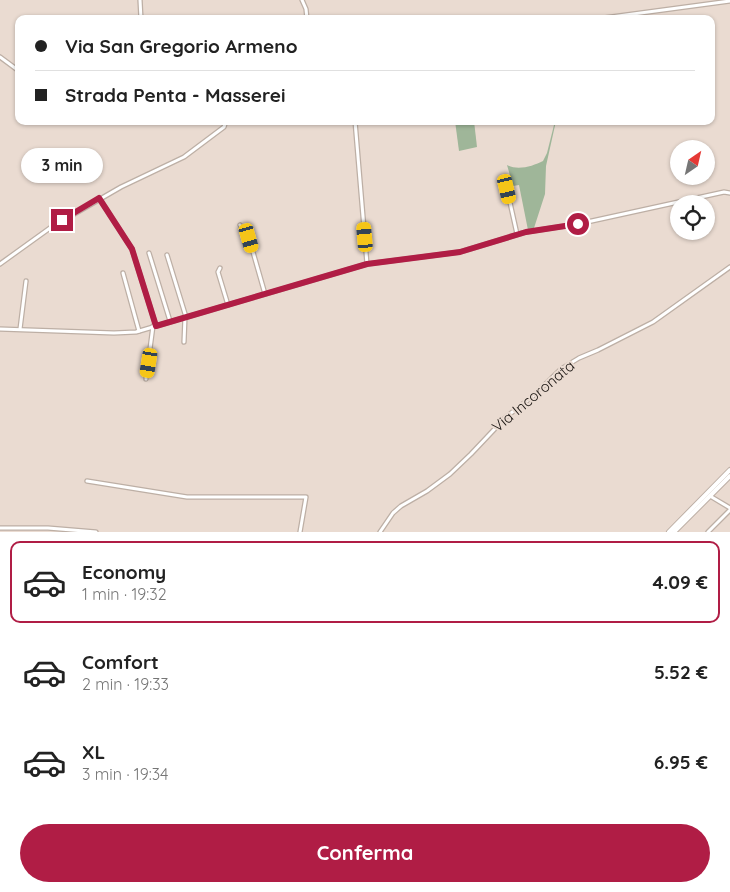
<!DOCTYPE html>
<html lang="it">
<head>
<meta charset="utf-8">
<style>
  :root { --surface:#fff; --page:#f2f2f2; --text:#222; --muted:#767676; --line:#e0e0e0; --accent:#b01d45 }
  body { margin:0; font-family:Quicksand,sans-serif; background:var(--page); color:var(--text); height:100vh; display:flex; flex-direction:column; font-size:19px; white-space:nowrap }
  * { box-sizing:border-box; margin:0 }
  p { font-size:16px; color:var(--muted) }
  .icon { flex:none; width:28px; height:28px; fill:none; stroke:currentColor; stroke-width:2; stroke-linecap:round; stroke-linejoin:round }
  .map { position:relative; height:532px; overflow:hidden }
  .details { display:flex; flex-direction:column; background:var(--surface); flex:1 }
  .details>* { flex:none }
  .top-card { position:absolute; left:15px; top:15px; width:700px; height:110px; border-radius:10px; box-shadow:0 1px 4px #0004; display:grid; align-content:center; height:110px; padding:0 20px; background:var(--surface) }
  .needle { width:32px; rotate:34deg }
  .fabs { position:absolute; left:670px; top:140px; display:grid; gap:10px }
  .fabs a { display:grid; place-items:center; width:45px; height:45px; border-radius:50%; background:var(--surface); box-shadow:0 1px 4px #0004; font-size:25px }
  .end { position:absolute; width:22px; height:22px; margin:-11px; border:6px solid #b01d45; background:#fff; box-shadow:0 0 0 2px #fff }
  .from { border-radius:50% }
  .bubble { position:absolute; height:35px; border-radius:18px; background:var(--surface); box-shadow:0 1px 4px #0004; font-size:16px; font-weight:700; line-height:35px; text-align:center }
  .car { position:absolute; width:15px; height:30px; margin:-15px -8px; border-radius:6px; box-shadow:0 0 4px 1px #0007; background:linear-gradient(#f5c518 24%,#345 0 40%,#f5c518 0 76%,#345 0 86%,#f5c518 0) }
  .top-card b { display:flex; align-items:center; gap:18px; height:48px; font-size:19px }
  .top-card b+b { border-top:1px solid var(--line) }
  .top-card i { width:12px; height:12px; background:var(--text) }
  ul { padding:9px 0 0; list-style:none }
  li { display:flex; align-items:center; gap:15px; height:82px; margin:0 10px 8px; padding:0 10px; border:2px solid transparent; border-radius:10px }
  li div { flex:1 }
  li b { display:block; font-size:19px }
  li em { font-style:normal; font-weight:700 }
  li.on { border-color:var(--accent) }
  li>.icon { width:45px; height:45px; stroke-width:1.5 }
  .primary-button { display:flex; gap:10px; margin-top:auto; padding:10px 20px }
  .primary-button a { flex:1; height:58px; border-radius:30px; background:var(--accent); color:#fff; font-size:20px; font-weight:700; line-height:58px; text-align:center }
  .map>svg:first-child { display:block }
</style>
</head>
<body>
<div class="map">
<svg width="730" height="532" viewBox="0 0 730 532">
  <rect width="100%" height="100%" fill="#eadbd1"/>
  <g fill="#9fb699">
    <polygon points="455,121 474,121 477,147 459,151"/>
    <path d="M 555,121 L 556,121 L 546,166 L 545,194 L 534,228 L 528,230 L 519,185 L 513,186 L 507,165 C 518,171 533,166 543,161 L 547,153 Z"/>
  </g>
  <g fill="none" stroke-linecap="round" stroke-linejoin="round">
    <g stroke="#bdafa5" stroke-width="5.5">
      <g id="street">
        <polyline points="140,0 141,19"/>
        <polyline points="302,0 306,9 307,19"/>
        <polyline points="596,19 730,1"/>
        <polyline points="0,57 19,71"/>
        <polyline points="355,121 367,264"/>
        <polyline points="507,189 517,234"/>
        <polyline points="99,198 132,249 156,326"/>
        <polyline points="240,225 249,238 265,294"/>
        <polyline points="149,253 170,321"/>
        <polyline points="167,255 186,317"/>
        <polyline points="0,264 50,228 121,187 184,157 224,127 226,121"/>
        <polyline points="220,268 218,272 228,305"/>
        <polyline points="123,273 139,331"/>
        <polyline points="0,329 114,333 136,332 367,264 460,252 526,232 578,224 724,192 730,193"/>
        <polyline points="20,329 26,281"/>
        <polyline points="184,342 185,317"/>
        <polyline points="146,379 153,326"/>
        <polyline points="87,481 187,497 306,497 300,532"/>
        <polyline points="710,496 730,508"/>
        <polyline points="0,528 48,528 96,532"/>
        <polyline points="380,532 393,513 401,506 427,491 450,474 471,454 506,417 533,396 561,369 579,358 598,350 653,322 730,267"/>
        <polyline points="708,532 730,510"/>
      </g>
    </g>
    <g stroke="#bdafa5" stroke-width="6">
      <g id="secondary">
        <polyline points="669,532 730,470"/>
        <polyline points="674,532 730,476"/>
      </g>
    </g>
    <use href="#street" stroke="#fff" stroke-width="3"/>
    <use href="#secondary" stroke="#fff" stroke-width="4"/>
  </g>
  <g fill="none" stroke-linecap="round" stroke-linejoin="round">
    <polyline stroke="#b01d45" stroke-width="6" points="62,220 99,198 132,249 156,326 367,264 460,252 526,232 578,224"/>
  </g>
  <g text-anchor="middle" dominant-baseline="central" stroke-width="4" stroke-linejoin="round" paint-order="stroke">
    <g font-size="15" fill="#17120f" stroke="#eadbd1">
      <text transform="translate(533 396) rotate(-40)">Via Incoronata</text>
    </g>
  </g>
</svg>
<div class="fabs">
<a><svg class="needle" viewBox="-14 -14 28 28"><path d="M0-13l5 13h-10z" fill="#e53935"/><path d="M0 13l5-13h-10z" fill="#767676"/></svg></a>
<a><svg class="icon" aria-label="locate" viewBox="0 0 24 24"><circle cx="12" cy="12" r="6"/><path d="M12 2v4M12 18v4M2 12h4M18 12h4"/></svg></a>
</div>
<i class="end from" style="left:578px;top:224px"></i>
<i class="end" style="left:62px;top:220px"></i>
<div class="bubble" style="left:21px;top:148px;width:82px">3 min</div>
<i class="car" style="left:507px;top:189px;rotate:167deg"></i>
<i class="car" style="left:365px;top:237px;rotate:355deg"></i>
<i class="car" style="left:249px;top:238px;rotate:164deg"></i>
<i class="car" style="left:149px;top:363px;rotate:189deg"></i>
<div class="top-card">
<b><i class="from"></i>Via San Gregorio Armeno</b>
<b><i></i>Strada Penta - Masserei</b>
</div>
</div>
<section class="details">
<ul>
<li class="on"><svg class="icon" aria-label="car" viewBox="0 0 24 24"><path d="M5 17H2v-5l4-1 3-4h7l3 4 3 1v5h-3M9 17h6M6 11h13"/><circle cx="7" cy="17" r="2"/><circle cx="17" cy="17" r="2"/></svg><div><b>Economy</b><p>1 min · 19:32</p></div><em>4.09 €</em></li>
<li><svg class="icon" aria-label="car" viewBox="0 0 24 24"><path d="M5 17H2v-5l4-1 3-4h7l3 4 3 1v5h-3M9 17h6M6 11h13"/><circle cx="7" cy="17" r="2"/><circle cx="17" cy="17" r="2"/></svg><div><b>Comfort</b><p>2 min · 19:33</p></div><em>5.52 €</em></li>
<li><svg class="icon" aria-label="car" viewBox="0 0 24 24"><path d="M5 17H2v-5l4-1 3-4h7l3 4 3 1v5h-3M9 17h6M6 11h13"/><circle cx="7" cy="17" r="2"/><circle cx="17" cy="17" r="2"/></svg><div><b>XL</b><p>3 min · 19:34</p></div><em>6.95 €</em></li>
</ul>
<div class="primary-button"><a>Conferma</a></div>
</section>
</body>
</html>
